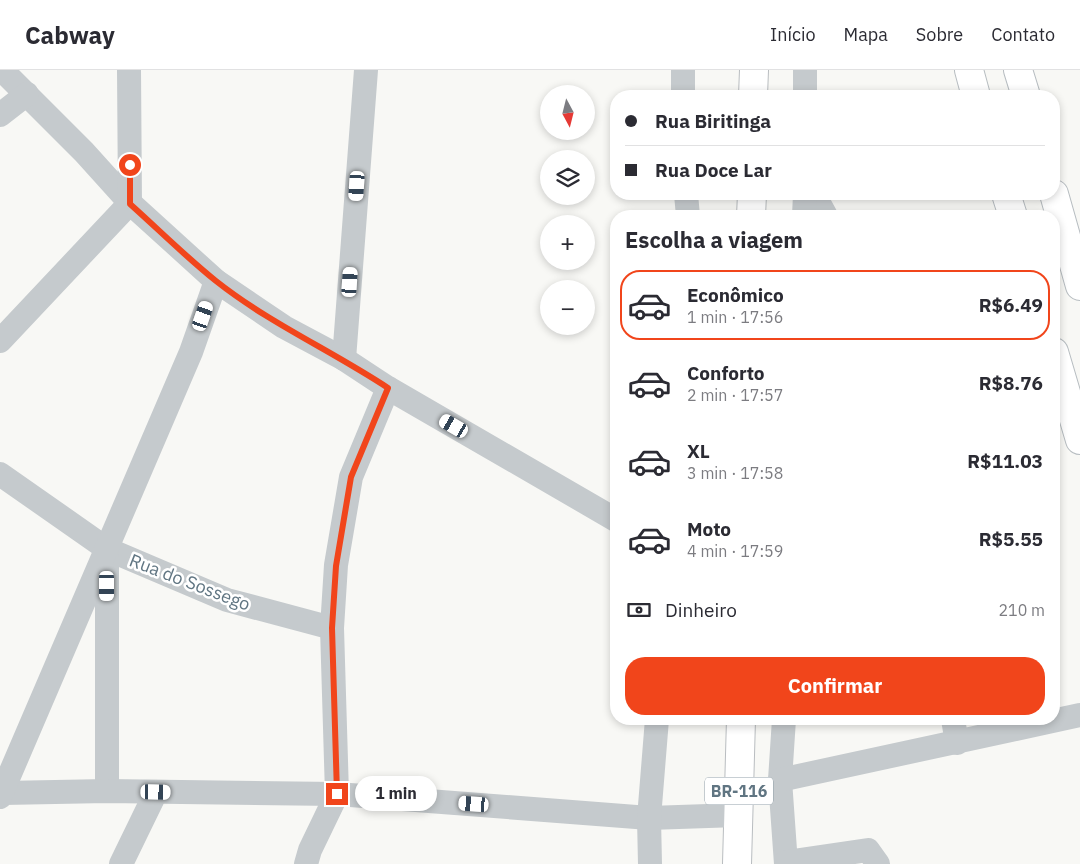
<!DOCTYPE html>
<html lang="pt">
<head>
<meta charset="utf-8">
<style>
  :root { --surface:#fff; --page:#f2f2f3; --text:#2b2b33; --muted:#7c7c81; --line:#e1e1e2; --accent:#f1451b }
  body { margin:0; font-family:"IBM Plex Sans",sans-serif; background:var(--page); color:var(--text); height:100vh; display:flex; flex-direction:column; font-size:19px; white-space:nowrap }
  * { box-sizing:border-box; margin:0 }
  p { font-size:16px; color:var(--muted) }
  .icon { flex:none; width:28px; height:28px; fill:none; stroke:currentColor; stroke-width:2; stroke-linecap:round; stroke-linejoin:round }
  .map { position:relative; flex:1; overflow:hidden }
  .side { position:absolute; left:610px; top:140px; width:450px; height:515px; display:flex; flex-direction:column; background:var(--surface); border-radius:20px; box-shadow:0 2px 8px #0003 }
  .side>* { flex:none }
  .top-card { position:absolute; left:610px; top:20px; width:450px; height:110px; border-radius:20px; box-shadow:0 2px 8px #0003; display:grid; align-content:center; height:110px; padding:0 15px; background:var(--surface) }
  .needle { width:32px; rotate:173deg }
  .buttons { position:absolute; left:540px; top:15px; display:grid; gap:10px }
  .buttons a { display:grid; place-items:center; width:55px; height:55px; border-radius:50%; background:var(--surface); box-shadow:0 2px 8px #0003; font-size:25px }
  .end { position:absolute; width:22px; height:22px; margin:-11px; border:6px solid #f1451b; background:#fff; box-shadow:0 0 0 2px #fff }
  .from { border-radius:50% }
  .bubble { position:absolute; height:35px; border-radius:18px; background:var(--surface); box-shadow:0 2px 8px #0003; font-size:16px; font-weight:700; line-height:35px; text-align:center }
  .car { position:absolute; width:15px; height:30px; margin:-15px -8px; border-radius:6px; box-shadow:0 0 4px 1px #0007; background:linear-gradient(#fff 24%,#345 0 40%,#fff 0 76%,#345 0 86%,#fff 0) }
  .top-card b { display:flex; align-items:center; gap:18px; height:48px; font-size:19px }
  .top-card b+b { border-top:1px solid var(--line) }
  .top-card i { width:12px; height:12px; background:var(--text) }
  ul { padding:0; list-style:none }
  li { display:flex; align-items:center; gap:15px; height:70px; margin:0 10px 8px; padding:0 5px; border:2px solid transparent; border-radius:20px }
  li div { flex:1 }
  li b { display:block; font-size:19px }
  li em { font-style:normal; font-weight:700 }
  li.active { border-color:var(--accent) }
  li>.icon { width:45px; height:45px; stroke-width:1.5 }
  h2 { padding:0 15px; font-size:22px; line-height:60px }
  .pay { display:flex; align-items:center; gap:12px; height:55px; padding:0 15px; font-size:19px }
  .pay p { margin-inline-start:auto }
  .cta { display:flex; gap:10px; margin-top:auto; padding:10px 15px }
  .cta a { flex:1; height:58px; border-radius:20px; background:var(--accent); color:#fff; font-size:20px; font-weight:700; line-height:58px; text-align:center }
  header { display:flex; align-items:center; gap:30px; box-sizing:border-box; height:70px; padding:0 25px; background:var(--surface); border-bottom:1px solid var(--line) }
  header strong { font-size:24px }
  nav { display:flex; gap:28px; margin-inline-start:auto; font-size:18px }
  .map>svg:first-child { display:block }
</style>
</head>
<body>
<header>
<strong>Cabway</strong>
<nav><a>Início</a><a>Mapa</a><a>Sobre</a><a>Contato</a></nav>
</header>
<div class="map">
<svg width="1080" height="794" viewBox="0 0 1080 794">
  <rect width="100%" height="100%" fill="#f8f8f5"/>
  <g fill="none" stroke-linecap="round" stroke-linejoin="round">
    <g stroke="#b7bdc1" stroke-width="30">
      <g id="secondary">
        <polyline points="969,0 976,26"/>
        <polyline points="1018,0 1026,26"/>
        <polyline points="1006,124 1013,146"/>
        <polyline points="1054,124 1080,216"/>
        <polyline points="1054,282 1080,370"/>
      </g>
    </g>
    <g stroke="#b9bdc0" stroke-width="30">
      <g id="highway">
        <polyline points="753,26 754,0"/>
        <polyline points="751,146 752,124"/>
        <polyline points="737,794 741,649"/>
      </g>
    </g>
    <g stroke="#c5cacd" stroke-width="24">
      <polyline points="2,0 84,82 130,133 216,211 284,257 344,289 388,318 616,450"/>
      <polyline points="683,0 683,26"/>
      <polyline points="805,26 805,0"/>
      <polyline points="0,45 27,24"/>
      <polyline points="686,124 688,146"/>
      <polyline points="814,124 826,146"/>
      <polyline points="804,146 805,124"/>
      <polyline points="0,271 130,133 129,0"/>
      <polyline points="344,289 366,0"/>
      <polyline points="0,404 107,479 227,530 332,558"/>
      <polyline points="784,649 780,710 786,794"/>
      <polyline points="953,649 957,673"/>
      <polyline points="780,710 1080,645"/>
      <polyline points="107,721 107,488"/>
      <polyline points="3,723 107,721 337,724 649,748 738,745"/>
      <polyline points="0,727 191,282 216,211"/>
      <polyline points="786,792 868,780 878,794"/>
      <polyline points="121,794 156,722"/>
      <polyline points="306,794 310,780 337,724 332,558 336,495 351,407 388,318"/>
      <polyline points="650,794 649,748 657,649"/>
    </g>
    <use href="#secondary" stroke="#fff" stroke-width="28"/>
    <use href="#highway" stroke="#fff" stroke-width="28"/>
  </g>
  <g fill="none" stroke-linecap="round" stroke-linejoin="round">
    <path stroke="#f1451b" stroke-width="6" d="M 130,95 L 130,134 C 158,159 186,187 216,211 C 269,253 332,281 388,318 L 351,407 L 336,496 L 332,558 L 337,724"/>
  </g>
  <g text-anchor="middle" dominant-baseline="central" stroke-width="5" stroke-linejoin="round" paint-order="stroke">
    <rect fill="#fff" stroke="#909ea8" stroke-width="1" x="705" y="707.5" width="68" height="27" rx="4"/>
    <g font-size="16" font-weight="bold" fill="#607582">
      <text x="739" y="721">BR-116</text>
    </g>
    <g font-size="18" fill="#607582" stroke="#fff">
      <text transform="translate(190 512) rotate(21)">Rua do Sossego</text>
    </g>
  </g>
</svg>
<div class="buttons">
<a><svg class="needle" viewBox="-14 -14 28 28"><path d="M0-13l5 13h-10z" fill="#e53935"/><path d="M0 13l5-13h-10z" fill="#7c7c81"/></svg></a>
<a><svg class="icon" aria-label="layers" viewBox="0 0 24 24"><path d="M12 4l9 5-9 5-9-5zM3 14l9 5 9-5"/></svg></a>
<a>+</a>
<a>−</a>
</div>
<i class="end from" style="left:130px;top:95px"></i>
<i class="end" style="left:337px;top:724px"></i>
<div class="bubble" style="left:355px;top:706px;width:82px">1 min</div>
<i class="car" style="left:357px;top:116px;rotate:184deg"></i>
<i class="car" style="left:350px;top:212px;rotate:4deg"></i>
<i class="car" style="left:203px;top:246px;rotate:19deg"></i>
<i class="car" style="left:454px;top:356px;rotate:300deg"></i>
<i class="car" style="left:107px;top:516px;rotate:180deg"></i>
<i class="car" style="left:156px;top:722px;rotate:91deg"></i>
<i class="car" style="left:474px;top:734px;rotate:274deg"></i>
<div class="top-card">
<b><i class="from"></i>Rua Biritinga</b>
<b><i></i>Rua Doce Lar</b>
</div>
<section class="side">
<h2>Escolha a viagem</h2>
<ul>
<li class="active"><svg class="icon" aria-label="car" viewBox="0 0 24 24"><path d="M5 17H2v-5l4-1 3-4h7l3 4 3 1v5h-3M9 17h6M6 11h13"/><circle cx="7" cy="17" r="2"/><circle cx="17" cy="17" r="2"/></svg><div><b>Econômico</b><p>1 min · 17:56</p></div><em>R$6.49</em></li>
<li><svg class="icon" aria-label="car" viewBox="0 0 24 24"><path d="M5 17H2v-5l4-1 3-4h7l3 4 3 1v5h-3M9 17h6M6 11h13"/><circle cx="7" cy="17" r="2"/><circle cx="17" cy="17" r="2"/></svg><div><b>Conforto</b><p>2 min · 17:57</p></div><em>R$8.76</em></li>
<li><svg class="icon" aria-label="car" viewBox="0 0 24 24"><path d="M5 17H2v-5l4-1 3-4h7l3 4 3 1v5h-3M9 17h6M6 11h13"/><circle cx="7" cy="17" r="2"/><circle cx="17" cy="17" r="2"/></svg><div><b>XL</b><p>3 min · 17:58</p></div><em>R$11.03</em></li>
<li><svg class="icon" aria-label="car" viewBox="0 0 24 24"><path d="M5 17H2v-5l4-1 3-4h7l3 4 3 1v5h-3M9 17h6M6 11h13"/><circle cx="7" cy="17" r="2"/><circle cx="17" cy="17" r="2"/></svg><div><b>Moto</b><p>4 min · 17:59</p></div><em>R$5.55</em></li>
</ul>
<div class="pay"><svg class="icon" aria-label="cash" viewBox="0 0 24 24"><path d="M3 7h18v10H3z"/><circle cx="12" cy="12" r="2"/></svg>Dinheiro<p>210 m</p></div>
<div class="cta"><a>Confirmar</a></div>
</section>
</div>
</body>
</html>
